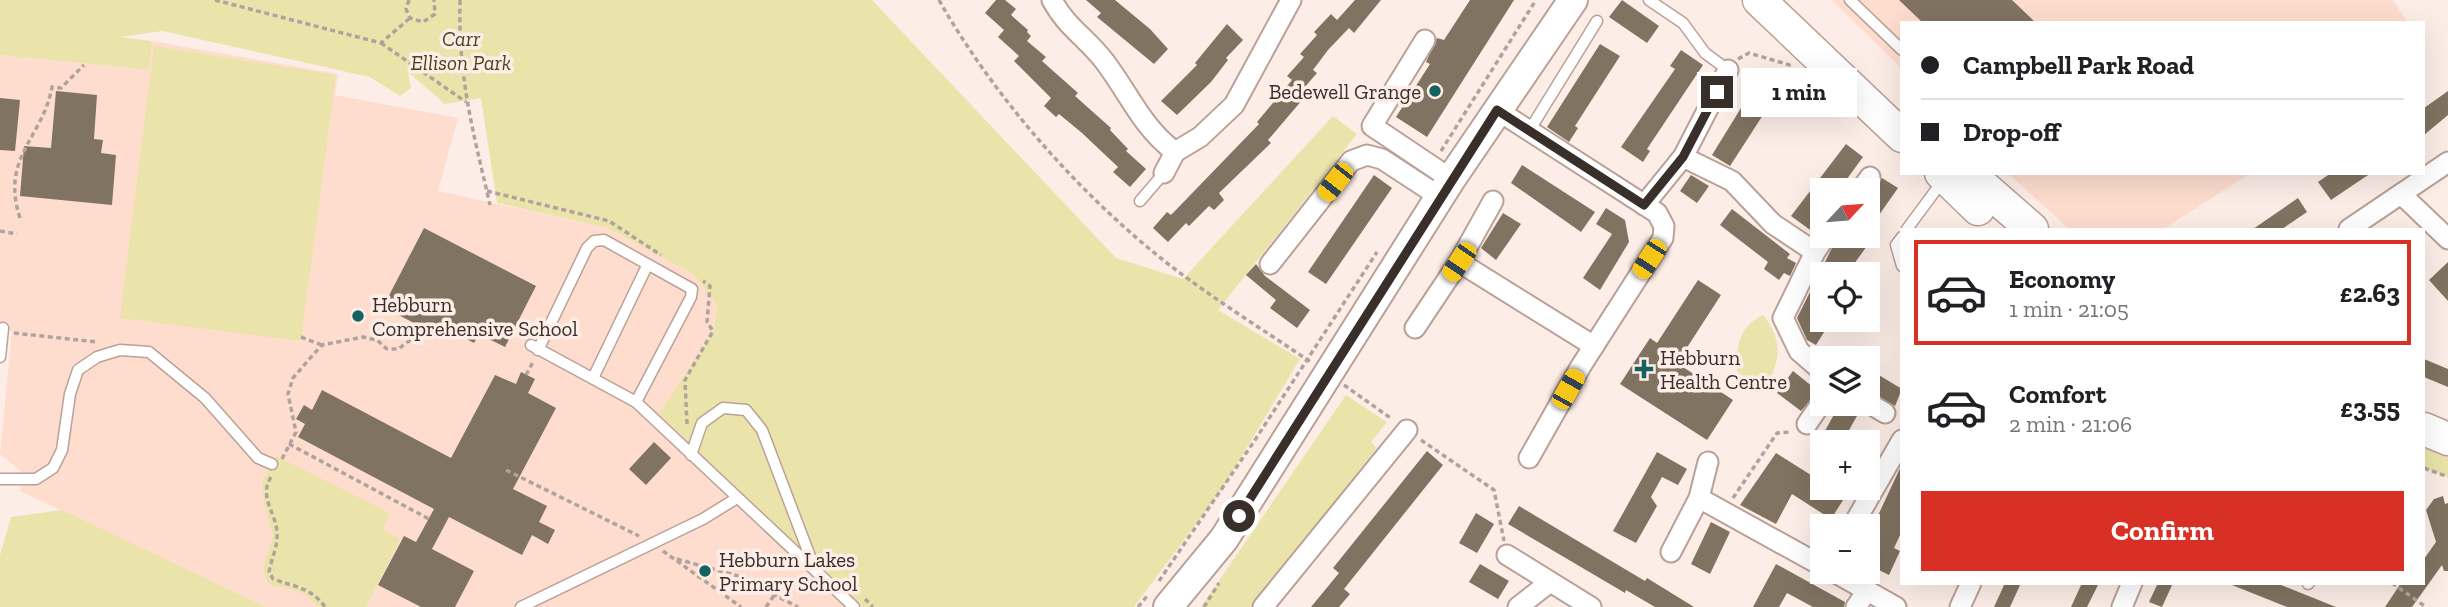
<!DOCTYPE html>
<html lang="en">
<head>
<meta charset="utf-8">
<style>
  :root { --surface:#fff; --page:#f6f6f6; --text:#202124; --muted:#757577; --line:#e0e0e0; --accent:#d93025 }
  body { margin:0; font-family:"Zilla Slab",serif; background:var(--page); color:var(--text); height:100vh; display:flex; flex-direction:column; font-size:26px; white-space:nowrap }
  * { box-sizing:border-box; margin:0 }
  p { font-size:23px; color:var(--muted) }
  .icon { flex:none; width:38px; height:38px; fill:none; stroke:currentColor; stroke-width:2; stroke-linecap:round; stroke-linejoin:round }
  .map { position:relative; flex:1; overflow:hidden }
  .side { position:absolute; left:1900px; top:228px; width:525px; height:357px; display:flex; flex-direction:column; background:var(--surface); border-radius:0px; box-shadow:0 7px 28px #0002 }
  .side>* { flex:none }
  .top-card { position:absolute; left:1900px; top:21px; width:525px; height:154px; border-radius:0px; box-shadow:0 7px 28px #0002; display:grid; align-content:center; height:154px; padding:0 21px; background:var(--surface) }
  .needle { width:46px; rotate:64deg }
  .buttons { position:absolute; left:1810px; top:178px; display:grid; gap:14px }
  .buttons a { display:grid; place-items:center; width:70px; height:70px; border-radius:0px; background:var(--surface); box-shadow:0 7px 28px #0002; font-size:35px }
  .end { position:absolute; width:32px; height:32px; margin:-16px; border:9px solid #382e2a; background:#fff; box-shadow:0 0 0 4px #fff }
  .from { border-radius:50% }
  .bubble { position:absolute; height:49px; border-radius:0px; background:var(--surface); box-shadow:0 7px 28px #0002; font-size:23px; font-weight:800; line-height:49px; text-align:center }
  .car { position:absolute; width:21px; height:42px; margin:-21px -10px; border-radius:9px; box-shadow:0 0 5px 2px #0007; background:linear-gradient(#f5c518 24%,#345 0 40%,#f5c518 0 76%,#345 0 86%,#f5c518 0) }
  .top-card b { display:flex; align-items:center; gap:24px; height:66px; font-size:26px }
  .top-card b+b { border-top:2px solid var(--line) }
  .top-card i { width:18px; height:18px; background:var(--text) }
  ul { padding:12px 0 0; list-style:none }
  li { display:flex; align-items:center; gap:21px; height:105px; margin:0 14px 10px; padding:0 7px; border:4px solid transparent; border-radius:0px }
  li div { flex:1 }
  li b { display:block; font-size:26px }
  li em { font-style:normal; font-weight:800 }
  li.current { border-color:var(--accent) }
  li>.icon { width:63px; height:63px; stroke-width:1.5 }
  .cta { display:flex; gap:14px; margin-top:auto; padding:14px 21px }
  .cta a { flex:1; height:80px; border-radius:0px; background:var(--accent); color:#fff; font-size:28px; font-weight:800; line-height:80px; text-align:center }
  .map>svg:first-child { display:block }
</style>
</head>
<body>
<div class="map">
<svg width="2448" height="607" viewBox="0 0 2448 607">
  <rect width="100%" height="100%" fill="#fdede7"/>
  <g fill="#feddce">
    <polygon points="1832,0 2393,0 2408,23 1902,23 1902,69"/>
    <polygon points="152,41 338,74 335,95 458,118 438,191 608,228 694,275 717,305 713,331 660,414 863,607 266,607 20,491 22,472 0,454 12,331 0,328 0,55 148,70"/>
    <polygon points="2008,173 2251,173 2163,229 2069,229"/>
  </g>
  <g fill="#eae4ab">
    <polygon points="0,0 872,0 1116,258 1183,279 1333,116 1357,134 1218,310 1300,359 1222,489 1134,607 863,607 659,414 713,331 717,305 694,275 608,228 497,203 481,98 445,104 408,72 411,88 400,96 370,77 163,31 119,37 152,41 149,70 0,55"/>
    <polygon points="154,46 336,75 301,341 120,318"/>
    <path d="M 1763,315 C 1778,334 1783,353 1771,376 L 1752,382 L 1737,372 C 1736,346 1738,328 1763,315 Z"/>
    <polygon points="1346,395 1387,422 1371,442 1377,448 1251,607 1201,607"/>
    <polygon points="2424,446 2448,456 2448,477 2424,468"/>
    <path d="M 276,456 L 390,513 L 383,530 L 400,539 L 366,607 L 318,607 C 305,590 289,588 269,585 L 263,570 L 273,536 L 264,504 L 262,482 Z"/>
    <polygon points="62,510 266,607 0,607 0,555 11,517"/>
  </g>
  <g fill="#817361">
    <polygon points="996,0 1005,0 1016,9 1011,15 1028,30 1027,32 1031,36 1027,41 1046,57 1042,61 1078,93 1075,96 1111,128 1110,130 1128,149 1126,151 1146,169 1130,187 1113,172 1118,167 1082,133 1059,114 1056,117 1044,106 1051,98 1014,61 1019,56 998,37 1004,30 985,13"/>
    <polygon points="1086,0 1115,0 1150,29 1168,49 1154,64 1097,17 1101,13"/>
    <polygon points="1355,0 1381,0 1354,33 1349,28 1328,50 1313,70 1317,73 1298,95 1303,99 1268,140 1271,143 1219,193 1224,200 1214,210 1209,206 1189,226 1186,223 1168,242 1153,228 1167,212 1171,215 1259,124 1257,122 1292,80 1287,76 1304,57 1300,54 1317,35 1314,32 1331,14 1337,20"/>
    <polygon points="1470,0 1514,0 1427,137 1396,117 1430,64 1426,62 1437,38 1444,40"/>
    <polygon points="1622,0 1659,26 1647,43 1609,17"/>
    <polygon points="1899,0 2012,0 2036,23 1923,23"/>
    <polygon points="1227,24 1243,40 1226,58 1228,60 1211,82 1177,115 1161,101 1197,65 1195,63"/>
    <polygon points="1600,44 1620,56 1575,126 1578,128 1569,142 1547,127"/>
    <polygon points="1681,50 1703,65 1647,149 1650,151 1643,162 1621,147 1675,69 1670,66"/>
    <polygon points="1764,72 1783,84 1730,166 1712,155 1741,108 1750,86 1757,75 1761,77"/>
    <polygon points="56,91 97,95 94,139 103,140 101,153 116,155 112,205 20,196 24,146 51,148"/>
    <polygon points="2448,91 2448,115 2424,135 2424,108"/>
    <polygon points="0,98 20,100 15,151 0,150"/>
    <polygon points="1846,144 1863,157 1838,191 1822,191 1822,213 1817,219 1820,221 1813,232 1791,216"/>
    <polygon points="1522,165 1595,212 1581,232 1511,183"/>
    <polygon points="2331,173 2371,173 2331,200 2318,182"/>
    <polygon points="1374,175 1392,188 1326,284 1308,272"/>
    <polygon points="1691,175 1709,186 1697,203 1680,191"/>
    <polygon points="1882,178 1898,188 1867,232 1867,200"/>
    <polygon points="2298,198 2307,212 2282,229 2253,229"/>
    <polygon points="1606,208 1625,220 1629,242 1600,290 1583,278 1612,234 1596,224"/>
    <polygon points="1732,209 1790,254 1787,258 1796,263 1790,276 1784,273 1779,280 1764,269 1768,262 1720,225"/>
    <polygon points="1503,213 1521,224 1496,260 1481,248"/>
    <polygon points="424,228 536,286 505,347 479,334 474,343 446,328 441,337 383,307"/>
    <polygon points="1838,236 1865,236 1861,242 1867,246 1846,275 1822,275 1822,326 1826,329 1816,345 1807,340 1797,318"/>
    <polygon points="2448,262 2448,301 2429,280"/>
    <polygon points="1256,264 1265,276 1310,310 1297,328 1270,308 1276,300 1246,275"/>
    <polygon points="1698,280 1721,295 1677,363 1733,400 1707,440 1620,384 1650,338 1657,343"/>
    <polygon points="2424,359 2448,369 2448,387 2424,377"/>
    <polygon points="1867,368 1902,389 1895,406 1867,390"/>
    <polygon points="1793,371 1818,391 1801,411 1777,393"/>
    <polygon points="521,372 535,379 528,393 556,408 513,489 547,506 539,522 555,530 548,544 532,535 522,555 449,517 432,549 474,571 455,607 421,607 378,585 404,536 416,542 434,509 298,437 305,424 296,419 304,405 312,410 322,390 451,458 495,375 516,384"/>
    <polygon points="1840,404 1858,414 1842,443 1833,443 1822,436"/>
    <polygon points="654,442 671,458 646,485 629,469"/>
    <polygon points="1427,451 1443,465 1344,589 1350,594 1339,607 1311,607 1339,573 1333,568"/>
    <polygon points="1657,452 1687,469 1678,485 1662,477 1651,497 1657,506 1636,543 1613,531"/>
    <polygon points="1776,453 1822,482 1822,488 1832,488 1845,497 1831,519 1792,494 1776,524 1740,505"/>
    <polygon points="1902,464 1902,531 1894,548 1900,551 1889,575 1867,564 1867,539"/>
    <polygon points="2443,496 2445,504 2448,503 2448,571 2444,571 2442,565 2412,607 2385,607 2401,583 2424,583 2424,559 2436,542 2426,510 2434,499"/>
    <polygon points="1519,506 1645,581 1647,578 1694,607 1655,607 1626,590 1625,593 1508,524"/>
    <polygon points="1476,513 1494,524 1477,553 1459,543"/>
    <polygon points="1711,522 1730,532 1710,574 1691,564"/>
    <polygon points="1480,564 1509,581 1498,599 1469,582"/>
    <polygon points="1776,564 1845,602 1844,607 1813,607 1787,593 1779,607 1753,607"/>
    <polygon points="2005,583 2021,583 2010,607 1994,607"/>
    <polygon points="2082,583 2099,583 2087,607 2071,607"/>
    <polygon points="2158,583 2173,583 2162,607 2149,602"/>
    <polygon points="2227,583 2276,583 2336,607 2287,607"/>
  </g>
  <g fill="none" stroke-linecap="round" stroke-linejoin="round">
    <g stroke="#baa197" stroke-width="13">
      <g id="lane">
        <polyline points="1649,0 1683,23 1705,53 1728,70"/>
        <polyline points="1850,0 1902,50"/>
        <polyline points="1529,131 1597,21"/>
        <polyline points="1140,201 1164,173"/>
        <polyline points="1907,229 1944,179"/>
        <polyline points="1902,237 1896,245 1902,266"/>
        <polyline points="531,345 636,402 854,607"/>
        <polyline points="538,350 587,248 594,241 604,240 692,289 691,297 636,402"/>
        <polyline points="0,357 3,328"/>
        <polyline points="593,378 647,266"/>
        <polyline points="691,455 702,423 723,408 746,410 762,430 814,567"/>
        <polyline points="0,479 36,479 53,468 62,450 70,394 78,370 97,357 120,350 149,352 205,398 258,458 272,464"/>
        <polyline points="2308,584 2309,583"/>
        <polyline points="521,607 703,519 737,498"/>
      </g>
    </g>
    <g stroke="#baa197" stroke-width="23">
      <g id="street">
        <path d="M 1052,0 C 1066,27 1088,39 1105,62 C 1130,95 1141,126 1175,152"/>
        <polyline points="1425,40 1372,126 1451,179"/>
        <polyline points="1497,110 1657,213 1664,226 1663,238 1581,366 1529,458"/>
        <polyline points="1683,157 1732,181 1773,224 1815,252"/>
        <polyline points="1164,173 1175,152 1200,137 1234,105 1291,0"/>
        <polyline points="1860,191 1870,177"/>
        <polyline points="2401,194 2448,239"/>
        <polyline points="1644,205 1683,157 1728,70"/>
        <polyline points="2349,229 2448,162"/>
        <polyline points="1459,262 1594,346"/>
        <polyline points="1270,264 1351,161 1367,155 1382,159 1440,197"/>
        <polyline points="1415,328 1459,262 1493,201"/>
        <polyline points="1822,371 1799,351 1783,318 1815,252 1826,236"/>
        <polyline points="1867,402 1885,413"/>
        <polyline points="1807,424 1822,402"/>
        <polyline points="1699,498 1822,566"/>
        <polyline points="1852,527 1902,440"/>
        <polyline points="1671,552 1699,498 1708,462"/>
        <polyline points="1507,555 1591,607"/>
        <polyline points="1834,572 1896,607"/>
        <polyline points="1263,607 1407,430"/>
        <polyline points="1518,607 1550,582"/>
        <polyline points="1856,607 1867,591"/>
        <polyline points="1960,607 1971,583"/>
        <polyline points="2122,607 2132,583"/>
      </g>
    </g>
    <g stroke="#baa197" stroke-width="32">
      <polyline id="secondary" points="1168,607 1224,539 1451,179 1573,0"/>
    </g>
    <g stroke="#baa197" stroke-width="35">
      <g id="primary">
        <polyline points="1759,0 1902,136"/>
        <polyline points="1941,173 1978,209"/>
        <polyline points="1968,173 2032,229"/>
        <polyline points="2424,429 2448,439"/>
      </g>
    </g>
    <g stroke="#b0a39d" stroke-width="3.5" stroke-dasharray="5 3.5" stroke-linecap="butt">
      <polyline points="215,0 381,43 410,18"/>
      <polyline points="409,0 406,9 410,18 423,22 435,14 434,0"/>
      <path d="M 460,0 C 458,78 473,131 490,205"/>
      <path d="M 939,0 C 994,97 1079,194 1167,263 C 1213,299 1264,330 1312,363"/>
      <polyline points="381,43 466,102"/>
      <polyline points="1738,59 1749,53 1793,66"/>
      <polyline points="1441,151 1536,0"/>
      <polyline points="487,191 609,221 661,255"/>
      <path d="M 20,218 C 0,157 43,138 52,87 L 61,88 L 84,65"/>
      <polyline points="0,231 17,234"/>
      <polyline points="14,333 97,342"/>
      <polyline points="301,337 322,345"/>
      <polyline points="526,375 533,362"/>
      <polyline points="1344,385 1392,419"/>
      <polyline points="687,424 685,380 713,331 707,322 710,286 703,281"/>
      <polyline points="1421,440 1494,490 1504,541"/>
      <polyline points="289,444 429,519"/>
      <polyline points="282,459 296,432 288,394 293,378 312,356 322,345 363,337 377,340 387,349 398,349 422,332 431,333"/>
      <polyline points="2424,468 2448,477"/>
      <polyline points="506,470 639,536"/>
      <path d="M 271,477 C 258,498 277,513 277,534 C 278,546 271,560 269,572 L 273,579 C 294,587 311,587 325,607"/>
      <polyline points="1733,498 1777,433 1792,432"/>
      <polyline points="663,551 741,607"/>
      <polyline points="677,559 738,576 798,607"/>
      <polyline points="1159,581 1255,440 1377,252"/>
      <polyline points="2392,583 2426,607"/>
      <polyline points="865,599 873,607"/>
      <polyline points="766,607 775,594"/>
      <polyline points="1138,607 1148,595"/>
      <polyline points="1204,607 1219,583"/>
    </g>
    <use href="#lane" stroke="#fff" stroke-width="10"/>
    <use href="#street" stroke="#fff" stroke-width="19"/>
    <use href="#secondary" stroke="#fff" stroke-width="28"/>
    <use href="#primary" stroke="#fff" stroke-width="32"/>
  </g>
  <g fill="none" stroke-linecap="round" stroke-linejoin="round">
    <polyline stroke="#382e2a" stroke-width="9" points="1239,516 1497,110 1644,205 1683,157 1717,92"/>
  </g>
  <g fill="#146361" stroke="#fdede7" stroke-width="2.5">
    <circle cx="1435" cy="91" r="7"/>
    <circle cx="358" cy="316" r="7"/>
    <path d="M1640.5 358.5h7v7h7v7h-7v7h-7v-7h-7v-7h7z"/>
    <circle cx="705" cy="571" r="7"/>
  </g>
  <g text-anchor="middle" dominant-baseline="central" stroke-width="7" stroke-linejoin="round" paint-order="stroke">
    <g font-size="21" font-style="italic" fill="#49451e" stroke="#fdede7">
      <text x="461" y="38">Carr<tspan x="461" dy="24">Ellison Park</tspan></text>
    </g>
    <g font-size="21" fill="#382e2a" stroke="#fdede7" text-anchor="start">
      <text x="1421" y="91" text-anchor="end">Bedewell Grange</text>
      <text x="372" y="304">Hebburn<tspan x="372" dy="24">Comprehensive School</tspan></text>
      <text x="1660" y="357">Hebburn<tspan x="1660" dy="24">Health Centre</tspan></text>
      <text x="719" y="559">Hebburn Lakes<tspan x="719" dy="24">Primary School</tspan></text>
    </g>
  </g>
</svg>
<div class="buttons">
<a><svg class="needle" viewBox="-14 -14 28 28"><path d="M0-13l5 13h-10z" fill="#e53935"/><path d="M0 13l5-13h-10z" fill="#757577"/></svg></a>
<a><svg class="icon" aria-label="locate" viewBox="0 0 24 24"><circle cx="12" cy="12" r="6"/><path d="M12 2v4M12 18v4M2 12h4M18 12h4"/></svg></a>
<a><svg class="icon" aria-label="layers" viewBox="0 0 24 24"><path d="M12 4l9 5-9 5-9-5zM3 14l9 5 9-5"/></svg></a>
<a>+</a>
<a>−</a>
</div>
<i class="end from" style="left:1239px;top:516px"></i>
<i class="end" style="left:1717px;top:92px"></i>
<div class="bubble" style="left:1741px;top:68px;width:116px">1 min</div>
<i class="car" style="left:1335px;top:182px;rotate:218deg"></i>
<i class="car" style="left:1649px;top:259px;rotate:213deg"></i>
<i class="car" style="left:1459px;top:262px;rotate:214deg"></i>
<i class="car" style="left:1568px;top:389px;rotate:29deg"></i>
<div class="top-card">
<b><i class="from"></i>Campbell Park Road</b>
<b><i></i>Drop-off</b>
</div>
<section class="side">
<ul>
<li class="current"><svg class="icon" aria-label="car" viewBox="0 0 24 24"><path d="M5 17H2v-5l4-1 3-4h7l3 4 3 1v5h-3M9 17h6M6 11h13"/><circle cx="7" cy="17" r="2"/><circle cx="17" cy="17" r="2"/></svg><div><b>Economy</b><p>1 min · 21:05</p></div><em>£2.63</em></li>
<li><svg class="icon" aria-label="car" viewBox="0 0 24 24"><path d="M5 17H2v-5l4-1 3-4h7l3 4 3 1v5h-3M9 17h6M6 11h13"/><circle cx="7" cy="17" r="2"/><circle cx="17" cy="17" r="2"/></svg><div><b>Comfort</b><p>2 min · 21:06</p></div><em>£3.55</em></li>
</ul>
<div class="cta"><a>Confirm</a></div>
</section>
</div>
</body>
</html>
